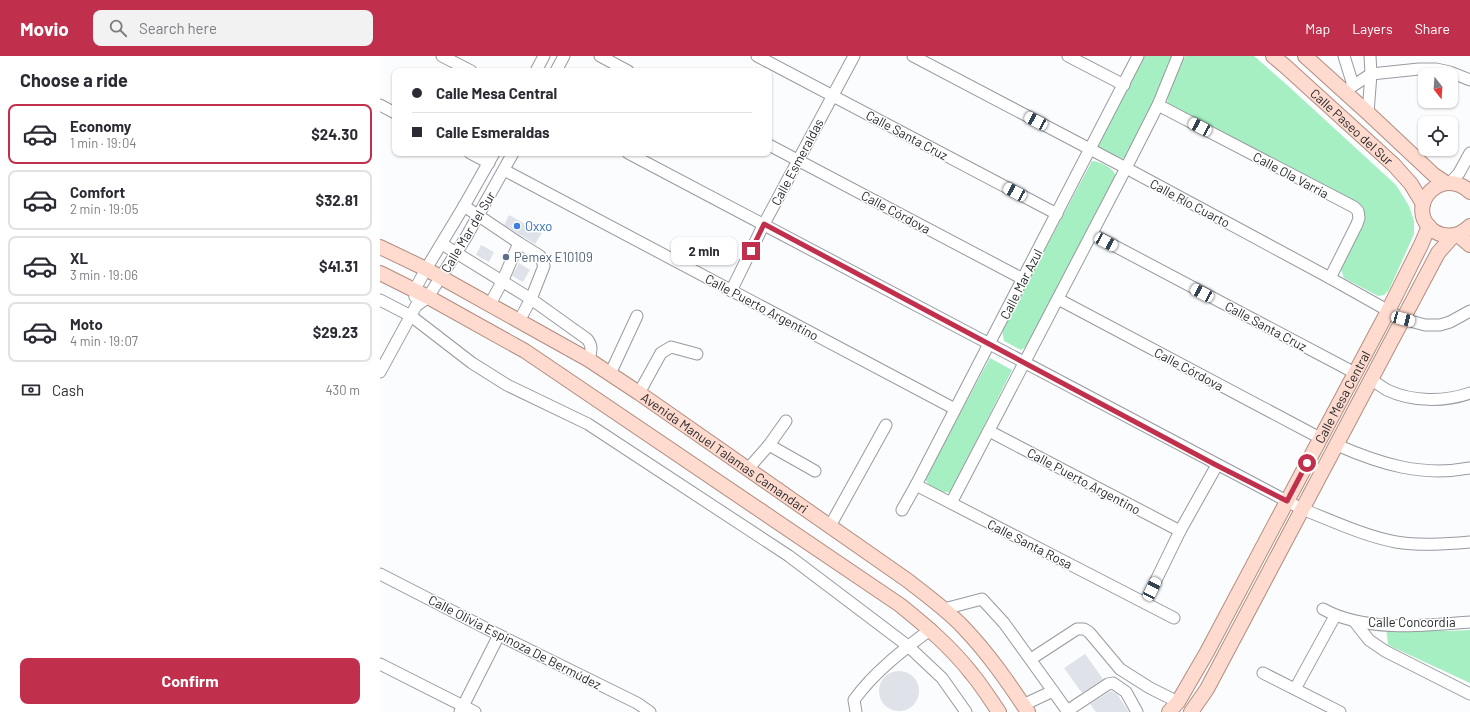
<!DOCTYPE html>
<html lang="en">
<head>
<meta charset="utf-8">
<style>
  :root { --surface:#fff; --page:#f2f2f3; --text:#2b2b33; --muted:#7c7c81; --line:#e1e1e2; --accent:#c02f4c }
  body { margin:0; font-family:Barlow,sans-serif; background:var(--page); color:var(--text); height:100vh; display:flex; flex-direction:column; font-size:15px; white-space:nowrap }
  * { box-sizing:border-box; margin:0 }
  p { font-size:13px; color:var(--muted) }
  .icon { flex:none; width:22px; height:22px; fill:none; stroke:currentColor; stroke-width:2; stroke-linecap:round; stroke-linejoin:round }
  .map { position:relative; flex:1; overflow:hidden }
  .sheet { display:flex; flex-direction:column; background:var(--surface); width:380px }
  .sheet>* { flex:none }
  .hud { position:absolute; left:12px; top:12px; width:380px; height:88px; border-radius:8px; box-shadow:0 1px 3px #0004; display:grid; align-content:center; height:88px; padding:0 20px; background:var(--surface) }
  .needle { width:26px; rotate:163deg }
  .fabs { position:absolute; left:1038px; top:12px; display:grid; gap:8px }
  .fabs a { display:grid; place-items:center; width:40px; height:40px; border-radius:8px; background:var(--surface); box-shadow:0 1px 3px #0004; font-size:20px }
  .end { position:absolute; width:18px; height:18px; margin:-9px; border:5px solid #c02f4c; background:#fff; box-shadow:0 0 0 2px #fff }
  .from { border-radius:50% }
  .bubble { position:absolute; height:28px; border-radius:8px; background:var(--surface); box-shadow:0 1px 3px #0004; font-size:13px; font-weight:700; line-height:28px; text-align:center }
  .car { position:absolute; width:12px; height:24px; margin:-12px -6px; border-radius:5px; box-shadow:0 0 3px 1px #0007; background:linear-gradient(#fff 24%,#345 0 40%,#fff 0 76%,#345 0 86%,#fff 0) }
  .hud b { display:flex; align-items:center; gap:14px; height:38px; font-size:15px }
  .hud b+b { border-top:1px solid var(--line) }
  .hud i { width:10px; height:10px; background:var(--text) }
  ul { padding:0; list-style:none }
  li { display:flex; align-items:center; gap:12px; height:60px; margin:0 8px 6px; padding:0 12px; border:2px solid var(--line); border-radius:8px }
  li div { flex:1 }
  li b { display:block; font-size:15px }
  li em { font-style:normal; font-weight:700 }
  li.active { border-color:var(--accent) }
  li>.icon { width:36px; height:36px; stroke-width:1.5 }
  h2 { padding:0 20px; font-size:18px; line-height:48px }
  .pay { display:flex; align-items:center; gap:10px; height:44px; padding:0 20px; font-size:15px }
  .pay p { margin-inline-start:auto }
  .button { display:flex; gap:8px; margin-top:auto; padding:8px 20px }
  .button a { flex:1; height:46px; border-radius:8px; background:var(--accent); color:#fff; font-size:16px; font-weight:700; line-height:46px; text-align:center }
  header { display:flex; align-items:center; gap:24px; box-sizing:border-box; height:56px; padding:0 20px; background:var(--accent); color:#fff }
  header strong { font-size:19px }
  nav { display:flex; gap:22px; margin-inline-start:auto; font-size:14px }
  .search { width:280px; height:36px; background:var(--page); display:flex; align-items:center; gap:10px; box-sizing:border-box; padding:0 14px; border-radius:8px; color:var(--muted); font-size:15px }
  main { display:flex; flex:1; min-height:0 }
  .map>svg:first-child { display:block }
</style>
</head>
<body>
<header>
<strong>Movio</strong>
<div class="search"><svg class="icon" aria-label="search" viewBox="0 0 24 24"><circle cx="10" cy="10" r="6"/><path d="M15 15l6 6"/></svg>Search here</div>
<nav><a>Map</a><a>Layers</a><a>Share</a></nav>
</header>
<main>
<section class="sheet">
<h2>Choose a ride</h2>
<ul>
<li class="active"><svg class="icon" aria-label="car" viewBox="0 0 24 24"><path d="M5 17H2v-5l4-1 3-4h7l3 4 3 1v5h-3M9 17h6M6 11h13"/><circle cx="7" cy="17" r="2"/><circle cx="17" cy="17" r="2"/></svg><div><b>Economy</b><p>1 min · 19:04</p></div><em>$24.30</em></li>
<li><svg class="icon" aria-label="car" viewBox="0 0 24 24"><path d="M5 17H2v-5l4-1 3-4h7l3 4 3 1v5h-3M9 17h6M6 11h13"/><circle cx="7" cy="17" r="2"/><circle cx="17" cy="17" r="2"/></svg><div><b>Comfort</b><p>2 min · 19:05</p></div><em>$32.81</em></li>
<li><svg class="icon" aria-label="car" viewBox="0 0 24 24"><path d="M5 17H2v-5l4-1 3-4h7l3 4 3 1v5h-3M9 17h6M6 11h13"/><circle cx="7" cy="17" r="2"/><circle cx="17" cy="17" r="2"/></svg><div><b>XL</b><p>3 min · 19:06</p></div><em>$41.31</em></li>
<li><svg class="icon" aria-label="car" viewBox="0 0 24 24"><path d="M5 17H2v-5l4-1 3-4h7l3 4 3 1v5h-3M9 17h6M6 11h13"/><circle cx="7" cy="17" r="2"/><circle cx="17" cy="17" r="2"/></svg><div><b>Moto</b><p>4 min · 19:07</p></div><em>$29.23</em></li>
</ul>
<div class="pay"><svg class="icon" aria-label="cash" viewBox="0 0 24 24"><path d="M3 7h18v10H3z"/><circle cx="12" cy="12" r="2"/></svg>Cash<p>430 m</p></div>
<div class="button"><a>Confirm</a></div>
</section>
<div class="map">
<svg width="1090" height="656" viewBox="0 0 1090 656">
  <rect width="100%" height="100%" fill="#fafcfe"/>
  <g fill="#a5efc3">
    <polygon points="763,0 793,0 751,95 744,103 717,92"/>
    <path d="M 806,0 L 874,0 L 906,28 L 1016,129 L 1029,150 L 1034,165 L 1034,178 L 1009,234 L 1004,239 L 998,240 L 964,222 L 960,211 L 981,174 L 984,162 L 787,48 C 789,28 794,16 806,0 Z"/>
    <path d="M 712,105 C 721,106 735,112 736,122 L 647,290 L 641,294 L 624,285 L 622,274 Z"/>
    <path d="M 610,302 L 632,314 L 571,436 C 560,437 549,433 545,422 Z"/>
    <polygon points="1006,572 1067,575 1090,574 1090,627 1008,589"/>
  </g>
  <g fill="#dfe2e9">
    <polygon points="129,159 162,177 155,188 124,169"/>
    <polygon points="101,189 114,196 109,206 96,199"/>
    <polygon points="139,207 150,214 143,226 132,220"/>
    <polygon points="705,598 723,623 702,637 684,612"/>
    <circle cx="519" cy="635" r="20"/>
    <polygon points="731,635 737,638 749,656 716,656 710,648"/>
  </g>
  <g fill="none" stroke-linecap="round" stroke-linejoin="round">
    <g stroke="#979aa0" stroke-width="13">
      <g id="minor">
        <polyline points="62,0 91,15"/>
        <polyline points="220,0 248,15"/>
        <polyline points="377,0 677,158"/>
        <polyline points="533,0 746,112 950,222 1023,263 1045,269 1060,269 1070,266 1090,255"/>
        <polyline points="688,0 744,29"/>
        <polyline points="964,0 973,29"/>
        <polyline points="156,15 164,0"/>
        <polyline points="176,15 184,0"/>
        <polyline points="965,35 991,18 1039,13 1056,13 1070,16 1090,24"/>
        <polyline points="0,49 15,57"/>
        <polyline points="778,49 974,151 978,155 979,162 977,168 950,222"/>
        <polyline points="988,57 991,18 990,0"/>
        <polyline points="389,89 643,223"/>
        <polyline points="90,97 109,107"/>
        <path d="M 248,97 L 922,453 C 953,465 984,480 1016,486 C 1040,490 1066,488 1090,486"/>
        <polyline points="124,114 575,353"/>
        <polyline points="1070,127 1079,117 1090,97"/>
        <polyline points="84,150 139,187"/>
        <polyline points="712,178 975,317"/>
        <path d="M 62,188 L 151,243 L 207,283 C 213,290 211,295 209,304"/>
        <polyline points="351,235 384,168 474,0"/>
        <polyline points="35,241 34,235 46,213 84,150 114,97"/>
        <polyline points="678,243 940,382"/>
        <polyline points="0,244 31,260 92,307 127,329 208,368 409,500 528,590 562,622 586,656"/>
        <polyline points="110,248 122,226 139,187 160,200 164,210 151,243 139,265"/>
        <polyline points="0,316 36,250 48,241 85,183 133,97"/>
        <polyline points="230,318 257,260"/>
        <path d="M 991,323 C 996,327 1002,331 1007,334 C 1032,346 1065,346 1090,337"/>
        <polyline points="259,337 281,297 291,291 317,298"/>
        <polyline points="609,375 800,475"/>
        <polyline points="389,389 406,365"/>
        <path d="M 957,389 C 1000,408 1042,421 1090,412"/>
        <polyline points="368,413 389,389 435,415"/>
        <polyline points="536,429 794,562"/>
        <polyline points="571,447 746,112 778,49 798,0"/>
        <polyline points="522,454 536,429 758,0"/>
        <polyline points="450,470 506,369"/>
        <polyline points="0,518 119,579 257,647 270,656"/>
        <polyline points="765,547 800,475 837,409"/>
        <polyline points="564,553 602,543 624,567 673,635 643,649"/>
        <path d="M 943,553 C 984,576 1044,570 1090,566"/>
        <polyline points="974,565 989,584 1005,595 1090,638"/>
        <polyline points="651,603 697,573 704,573 709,576 740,613 770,632 798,646"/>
        <polyline points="0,608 95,656"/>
        <polyline points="883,617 960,656"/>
        <polyline points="915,633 955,560"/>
        <polyline points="673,635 688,656"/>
        <polyline points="687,655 728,628 733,627 746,636 757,656"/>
        <polyline points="80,656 119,579"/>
        <path d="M 476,656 L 474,644 C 494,616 523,594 551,573"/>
      </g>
    </g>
    <g stroke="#b28d80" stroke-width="16">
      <g id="major">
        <path id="s1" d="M 893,0 L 905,10 L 1014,109 L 1031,128 L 1043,148"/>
        <polyline points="925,0 988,57 1054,119 1066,127"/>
        <path d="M 1090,136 C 1062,109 1025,149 1051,173 C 1055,176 1060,179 1065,179 C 1075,181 1083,177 1090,170"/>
        <polyline points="1078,179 1090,189"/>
        <path id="s2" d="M 0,191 L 46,213 L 209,304 L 259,337 L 527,524 C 546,539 566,553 583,571 C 608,597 628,626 648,656"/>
        <path d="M 0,217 L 48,241 L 145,295 L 520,549 C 546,570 571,591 592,618 C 602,630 610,643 619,656"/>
        <path id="s3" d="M 789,656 L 798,646 L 827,596 L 1008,255 L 1041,189 L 1049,170"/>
        <polyline points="811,656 827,633 1058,197 1073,180"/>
      </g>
    </g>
    <use href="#minor" stroke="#fff" stroke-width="11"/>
    <use href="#major" stroke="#fedbce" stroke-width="14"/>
  </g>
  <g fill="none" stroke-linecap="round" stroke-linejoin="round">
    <polyline stroke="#c02f4c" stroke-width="5" points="371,195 384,168 836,409 907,445 927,407"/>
  </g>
  <circle fill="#3f7fe0" stroke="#fff" stroke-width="1.5" cx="137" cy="170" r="4"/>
  <circle fill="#5c6f8a" stroke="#fff" stroke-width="1.5" cx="126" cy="201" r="4"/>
  <g text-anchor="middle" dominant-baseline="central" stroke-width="3" stroke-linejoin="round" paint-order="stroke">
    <g font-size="13" fill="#28292c" stroke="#fff">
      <text stroke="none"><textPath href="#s1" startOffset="106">Calle Paseo del Sur</textPath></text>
      <text transform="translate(527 79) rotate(28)">Calle Santa Cruz</text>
      <text transform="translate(417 106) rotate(-62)">Calle Esmeraldas</text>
      <text transform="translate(911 119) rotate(28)">Calle Ola Varria</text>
      <text transform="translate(810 147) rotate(28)">Calle Río Cuarto</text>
      <text transform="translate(516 156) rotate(28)">Calle Córdova</text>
      <text transform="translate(88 176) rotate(-59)">Calle Mar del Sur</text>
      <text transform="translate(641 228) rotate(-63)">Calle Mar Azul</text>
      <text transform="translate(382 251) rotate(28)">Calle Puerto Argentino</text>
      <text transform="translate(886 270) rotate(28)">Calle Santa Cruz</text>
      <text transform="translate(809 313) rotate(28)">Calle Córdova</text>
      <text stroke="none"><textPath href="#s3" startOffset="360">Calle Mesa Central</textPath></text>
      <text stroke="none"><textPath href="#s2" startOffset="402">Avenida Manuel Talamas Camandari</textPath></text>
      <text transform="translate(704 425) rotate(28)">Calle Puerto Argentino</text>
      <text transform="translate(650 488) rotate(27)">Calle Santa Rosa</text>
      <text x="1032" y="566">Calle Concordia</text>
      <text transform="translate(135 586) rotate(27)">Calle Olivia Espinoza De Bermúdez</text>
    </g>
    <g font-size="13" fill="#366cbe" stroke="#fff" text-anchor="start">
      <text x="145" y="170">Oxxo</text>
    </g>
    <g font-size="13" fill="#4e5e75" stroke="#fff" text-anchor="start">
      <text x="134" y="201">Pemex E10109</text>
    </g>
  </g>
</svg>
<div class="fabs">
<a><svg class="needle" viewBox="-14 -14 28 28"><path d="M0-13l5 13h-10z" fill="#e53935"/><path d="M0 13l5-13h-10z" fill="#7c7c81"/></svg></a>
<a><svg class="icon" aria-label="locate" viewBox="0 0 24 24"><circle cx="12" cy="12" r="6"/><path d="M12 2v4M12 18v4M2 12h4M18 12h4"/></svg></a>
</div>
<i class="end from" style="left:927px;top:407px"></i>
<i class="end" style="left:371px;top:195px"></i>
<div class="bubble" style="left:291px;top:181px;width:66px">2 min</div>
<i class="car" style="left:656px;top:65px;rotate:298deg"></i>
<i class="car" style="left:820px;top:71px;rotate:298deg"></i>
<i class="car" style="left:635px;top:136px;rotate:298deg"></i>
<i class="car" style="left:726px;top:186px;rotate:118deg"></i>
<i class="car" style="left:822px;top:237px;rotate:298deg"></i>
<i class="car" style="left:1023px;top:263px;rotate:105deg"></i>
<i class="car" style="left:772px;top:533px;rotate:26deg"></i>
<div class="hud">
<b><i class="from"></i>Calle Mesa Central</b>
<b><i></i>Calle Esmeraldas</b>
</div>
</div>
</main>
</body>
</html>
